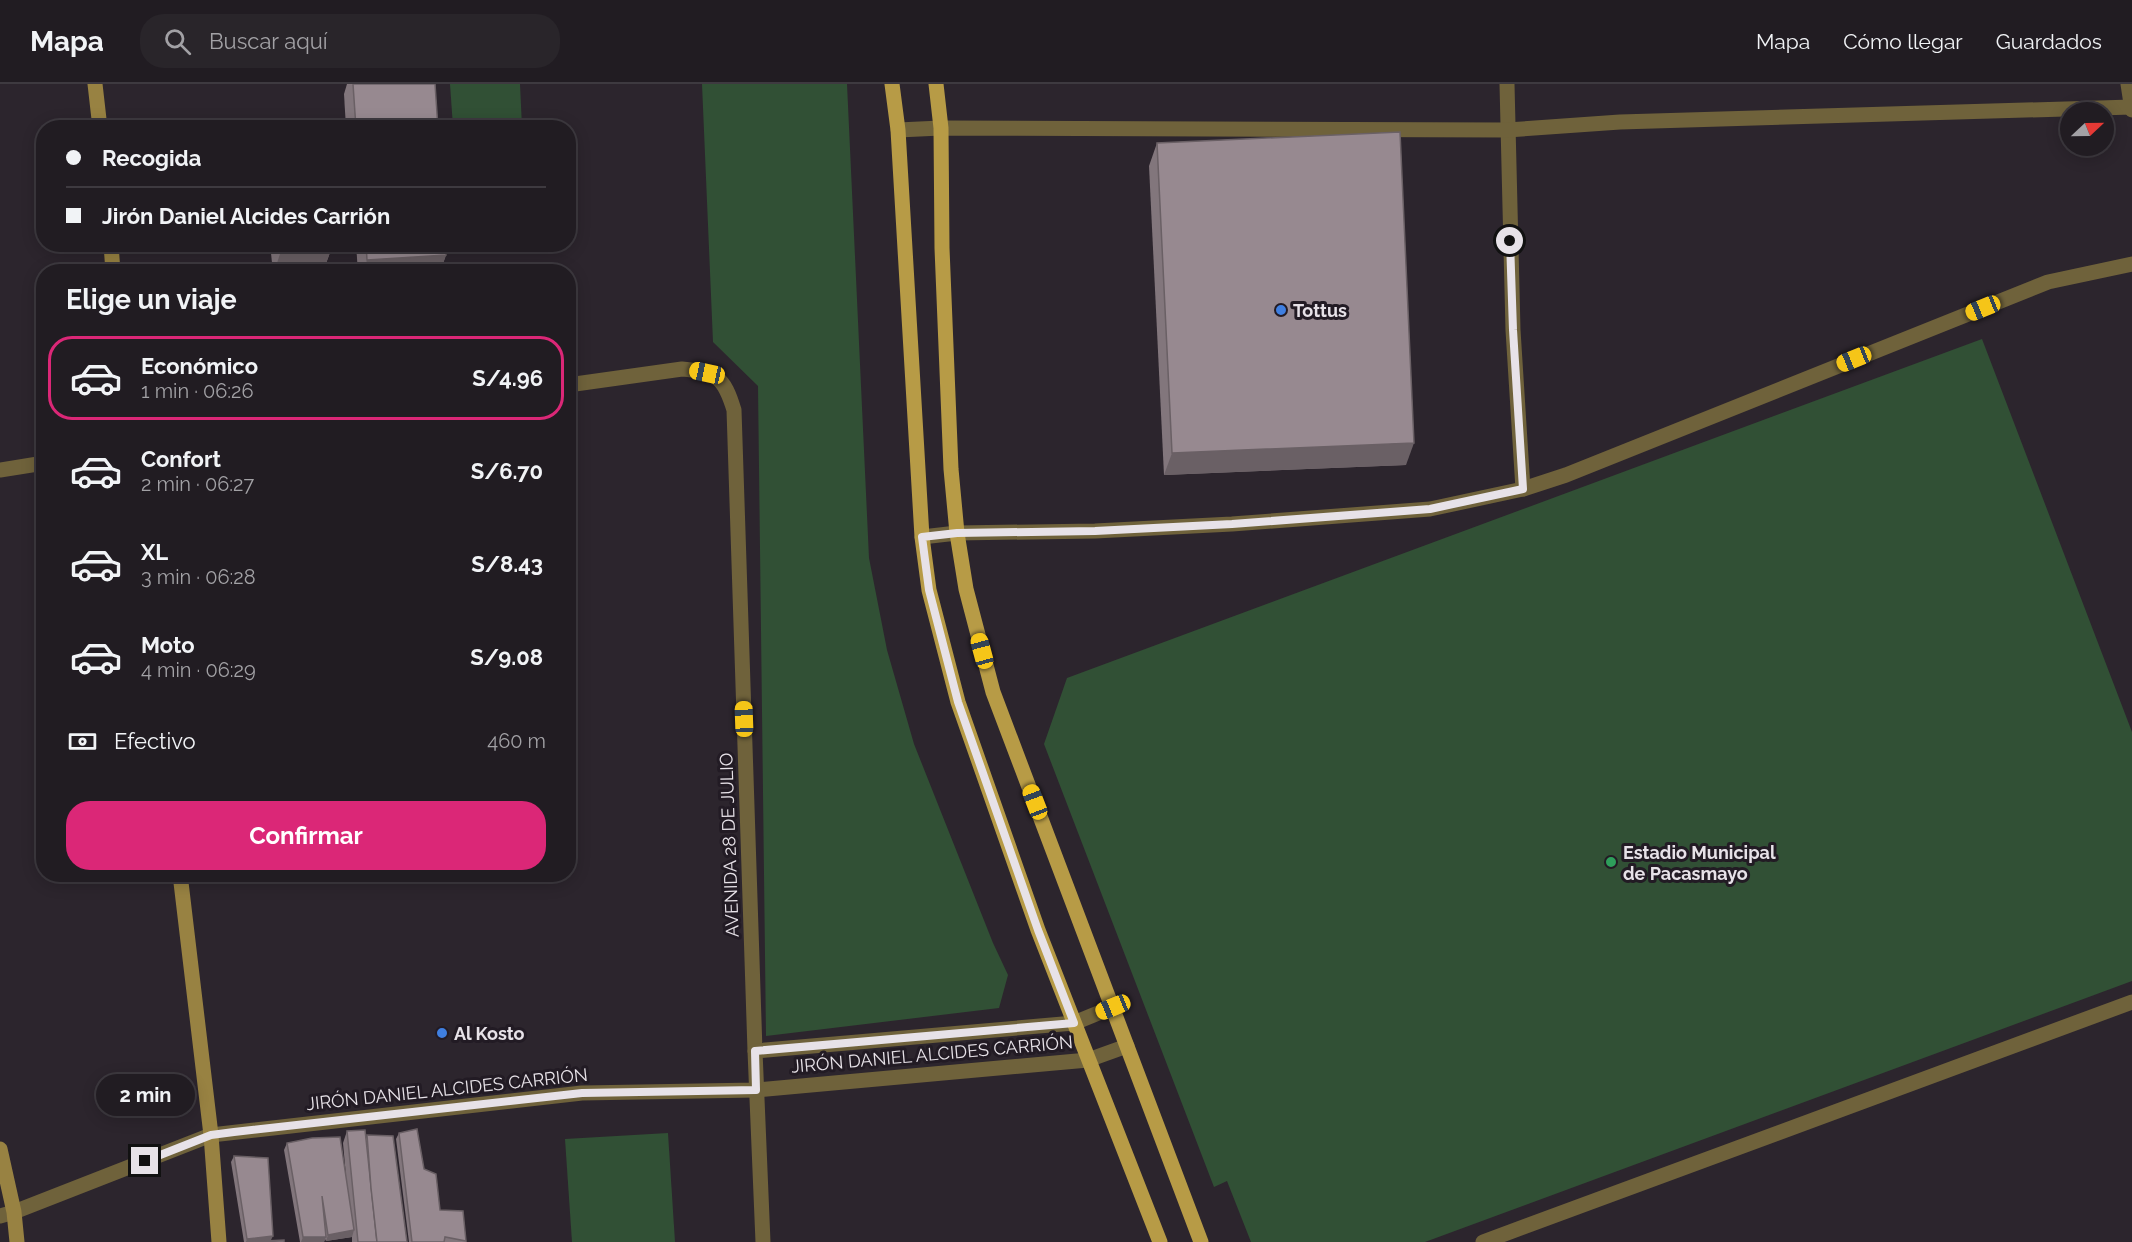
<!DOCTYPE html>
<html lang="es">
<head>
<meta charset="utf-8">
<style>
  :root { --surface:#211c22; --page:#29252a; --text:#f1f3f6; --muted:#a2a1a5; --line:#3e3a40; --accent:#db2777 }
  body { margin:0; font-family:Raleway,sans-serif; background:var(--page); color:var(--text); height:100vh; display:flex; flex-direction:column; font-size:22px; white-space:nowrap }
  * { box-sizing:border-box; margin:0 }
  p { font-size:20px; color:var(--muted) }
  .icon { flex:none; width:33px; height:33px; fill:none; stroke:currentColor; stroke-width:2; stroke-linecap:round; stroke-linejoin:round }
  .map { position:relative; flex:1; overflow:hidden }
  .panel { position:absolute; left:36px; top:180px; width:540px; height:618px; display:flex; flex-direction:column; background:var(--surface); border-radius:24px; box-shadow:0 3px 15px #0003,0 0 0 2px var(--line) }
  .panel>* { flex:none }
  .top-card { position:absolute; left:36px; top:36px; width:540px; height:132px; border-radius:24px; box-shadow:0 3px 15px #0003,0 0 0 2px var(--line); display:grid; align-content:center; height:132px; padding:0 30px; background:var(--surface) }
  .needle { width:39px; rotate:68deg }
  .buttons { position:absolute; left:2060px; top:18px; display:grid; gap:12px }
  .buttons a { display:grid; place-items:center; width:54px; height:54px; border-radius:50%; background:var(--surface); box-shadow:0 3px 15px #0003,0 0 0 2px var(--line); font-size:30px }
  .end { position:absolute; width:27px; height:27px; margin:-14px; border:8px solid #e7e2e8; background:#111; box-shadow:0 0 0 3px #111 }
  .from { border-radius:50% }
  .bubble { position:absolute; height:42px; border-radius:21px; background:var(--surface); box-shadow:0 3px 15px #0003,0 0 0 2px var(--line); font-size:20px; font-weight:700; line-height:42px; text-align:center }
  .car { position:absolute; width:18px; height:36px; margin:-18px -9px; border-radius:8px; box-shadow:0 0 4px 2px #0007; background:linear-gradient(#f5c518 24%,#345 0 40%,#f5c518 0 76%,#345 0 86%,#f5c518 0) }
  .top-card b { display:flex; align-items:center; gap:21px; height:57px; font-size:22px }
  .top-card b+b { border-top:2px solid var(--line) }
  .top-card i { width:15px; height:15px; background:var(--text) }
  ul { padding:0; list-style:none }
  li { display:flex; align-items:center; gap:18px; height:84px; margin:0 12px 9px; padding:0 18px; border:3px solid transparent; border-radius:24px }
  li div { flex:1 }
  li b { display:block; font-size:22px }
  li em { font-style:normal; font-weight:700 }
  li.active { border-color:var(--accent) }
  li>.icon { width:54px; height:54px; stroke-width:1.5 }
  h2 { padding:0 30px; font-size:27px; line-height:72px }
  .pay { display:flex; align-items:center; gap:15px; height:66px; padding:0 30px; font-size:22px }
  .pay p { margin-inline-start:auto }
  .button { display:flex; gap:12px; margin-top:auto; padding:12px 30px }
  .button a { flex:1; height:69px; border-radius:24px; background:var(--accent); color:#fff; font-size:24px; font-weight:700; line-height:69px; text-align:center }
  header { display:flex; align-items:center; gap:36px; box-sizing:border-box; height:84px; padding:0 30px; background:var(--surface); border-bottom:2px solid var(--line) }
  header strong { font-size:28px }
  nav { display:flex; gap:33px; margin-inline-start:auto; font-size:21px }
  .search { width:420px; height:54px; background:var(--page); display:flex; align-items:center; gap:15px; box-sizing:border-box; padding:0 21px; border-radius:24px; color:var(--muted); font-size:22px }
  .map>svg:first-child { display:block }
</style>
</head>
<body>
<header>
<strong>Mapa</strong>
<div class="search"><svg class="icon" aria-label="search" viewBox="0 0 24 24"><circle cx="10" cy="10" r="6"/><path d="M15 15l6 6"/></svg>Buscar aquí</div>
<nav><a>Mapa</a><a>Cómo llegar</a><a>Guardados</a></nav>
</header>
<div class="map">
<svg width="2132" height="1158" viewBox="0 0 2132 1158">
  <rect width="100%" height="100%" fill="#2c252d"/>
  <g fill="#315035">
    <polygon points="450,0 520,0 522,43 453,43"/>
    <polygon points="702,0 847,0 869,474 887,566 914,660 993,859 1008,891 999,924 766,952 758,302 713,258"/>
    <polygon points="1982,255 2132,648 2132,897 1425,1158 1251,1158 1227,1097 1214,1103 1044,660 1067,594"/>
    <polygon points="668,1049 675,1158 572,1158 565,1055"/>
  </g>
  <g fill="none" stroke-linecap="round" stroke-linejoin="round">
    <g stroke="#6f623b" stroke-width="15">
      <polyline points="1507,0 1513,246 1523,405"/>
      <polyline points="2128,0 2132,26"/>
      <polyline points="898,46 941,44 1507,46 1620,38 2132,23"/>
      <path d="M 568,301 L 682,285 C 717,288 724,293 734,326 L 755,967 L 763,1158"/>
      <polyline points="0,386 44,379"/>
      <polyline points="922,453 957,449 1095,447 1232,440 1430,425 1523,405 1566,391 2048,198 2132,180"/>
      <polyline points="755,967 1074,939 1113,923"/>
      <polyline points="0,1132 14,1128 211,1051 582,1009 756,1006 1088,976 1127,962"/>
      <polyline points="1483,1158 2132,918"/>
    </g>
    <g stroke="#988242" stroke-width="15">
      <polyline points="95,0 100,44"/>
      <polyline points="111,160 113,188"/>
      <polyline points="180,790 211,1051 219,1158"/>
      <polyline points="0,1065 14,1128 17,1158"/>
    </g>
    <g stroke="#b79b46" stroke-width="15">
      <polyline points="892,0 898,46 922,453 929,506 958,618 1038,846 1160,1158"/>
      <polyline points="936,0 941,44 942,164 951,385 957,449 966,505 993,608 1201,1158"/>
    </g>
  </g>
  <g fill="#82767c">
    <polygon points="347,0 435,0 438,44 346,44 344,10"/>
    <polygon points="1157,59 1406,381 1164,391 1149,82"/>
    <polygon points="270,160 331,160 332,163 324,185 296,188 273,188"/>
    <polygon points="356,160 445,160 446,171 440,188 358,188"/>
    <polygon points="347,1047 366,1055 367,1051 407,1158 352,1158 352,1153 326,1157 325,1155 324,1158 300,1158 284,1066 287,1059 346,1092 343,1059"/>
    <polygon points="399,1049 424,1085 440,1126 463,1127 466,1158 409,1158 396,1055"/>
    <polygon points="234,1072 271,1157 284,1158 244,1158 231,1078"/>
  </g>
  <g fill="#6a6065">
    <polygon points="332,163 324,185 296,188 274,188 281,167"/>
    <polygon points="446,171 440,188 363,188 367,176"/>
    <polygon points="1414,359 1406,381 1164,391 1172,369"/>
    <polygon points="354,1146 352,1153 326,1157 328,1151"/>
    <polygon points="273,1152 270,1158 246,1158 247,1155"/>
    <polygon points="303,1153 326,1153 324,1158 301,1158"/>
  </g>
  <g fill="#978990" stroke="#6a6065" stroke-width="1.5">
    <polygon points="353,0 435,0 438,44 356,44"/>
    <polygon points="320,37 321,44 270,44 270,41"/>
    <polygon points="1400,48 1414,359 1172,369 1157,59"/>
    <polygon points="280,160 331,160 332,163 281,167"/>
    <polygon points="366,160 445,160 446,171 367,176"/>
    <polygon points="417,1045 424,1085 436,1090 440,1126 463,1127 466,1157 445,1153 444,1158 412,1158 399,1049"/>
    <polygon points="365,1046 377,1158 358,1158 347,1047"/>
    <polygon points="367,1051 393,1052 407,1158 377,1158 371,1104"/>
    <polygon points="340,1053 354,1146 328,1151 322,1112 326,1153 303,1153 287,1059 312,1054"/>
    <polygon points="234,1072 268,1074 273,1152 247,1155"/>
    <polygon points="284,1156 284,1158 246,1158"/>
  </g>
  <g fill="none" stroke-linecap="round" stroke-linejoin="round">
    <polyline stroke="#e7e2e8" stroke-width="8" points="145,1077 211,1051 234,1048 582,1009 756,1006 755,967 1074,939 1038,846 958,618 929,506 922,453 957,449 1095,447 1232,440 1430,425 1523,405 1513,246 1510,157"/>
  </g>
  <g fill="#3f7fe0" stroke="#221b24" stroke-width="2">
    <circle cx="1281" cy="226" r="6"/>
    <circle cx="442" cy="949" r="6"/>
  </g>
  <circle fill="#2e9e5b" stroke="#221b24" stroke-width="2" cx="1611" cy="778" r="6"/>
  <g text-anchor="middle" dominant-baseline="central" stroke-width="6" stroke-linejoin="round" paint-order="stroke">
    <g font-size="18" font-weight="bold" fill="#e7e2e8" stroke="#221b24" text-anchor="start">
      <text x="1293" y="226">Tottus</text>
      <text x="1623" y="768">Estadio Municipal<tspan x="1623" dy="21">de Pacasmayo</tspan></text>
      <text x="454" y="949">Al Kosto</text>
    </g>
    <g font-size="18" fill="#e7e2e8" stroke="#221b24">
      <text transform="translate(729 761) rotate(-92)">AVENIDA 28 DE JULIO</text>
      <text transform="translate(932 970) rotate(-5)">JIRÓN DANIEL ALCIDES CARRIÓN</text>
      <text transform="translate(447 1005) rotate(-6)">JIRÓN DANIEL ALCIDES CARRIÓN</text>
    </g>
  </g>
</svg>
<div class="buttons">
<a><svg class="needle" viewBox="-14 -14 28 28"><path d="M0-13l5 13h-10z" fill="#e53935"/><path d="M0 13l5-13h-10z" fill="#a2a1a5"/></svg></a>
</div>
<i class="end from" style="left:1510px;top:157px"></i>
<i class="end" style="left:145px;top:1077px"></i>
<div class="bubble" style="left:96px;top:990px;width:99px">2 min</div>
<i class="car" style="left:1983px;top:224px;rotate:248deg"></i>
<i class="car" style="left:1854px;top:275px;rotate:248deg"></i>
<i class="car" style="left:707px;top:289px;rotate:282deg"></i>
<i class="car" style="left:982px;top:567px;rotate:345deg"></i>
<i class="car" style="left:744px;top:635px;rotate:358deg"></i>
<i class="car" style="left:1035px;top:718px;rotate:339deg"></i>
<i class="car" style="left:1113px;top:923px;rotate:248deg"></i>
<div class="top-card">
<b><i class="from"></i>Recogida</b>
<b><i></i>Jirón Daniel Alcides Carrión</b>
</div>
<section class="panel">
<h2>Elige un viaje</h2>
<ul>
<li class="active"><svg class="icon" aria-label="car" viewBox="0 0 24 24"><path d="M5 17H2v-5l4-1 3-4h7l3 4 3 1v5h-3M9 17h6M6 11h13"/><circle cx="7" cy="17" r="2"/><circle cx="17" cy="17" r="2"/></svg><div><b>Económico</b><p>1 min · 06:26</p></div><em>S/4.96</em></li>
<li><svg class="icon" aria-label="car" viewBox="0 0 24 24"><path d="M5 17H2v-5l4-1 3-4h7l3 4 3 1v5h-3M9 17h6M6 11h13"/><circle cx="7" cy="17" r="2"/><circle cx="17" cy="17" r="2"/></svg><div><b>Confort</b><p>2 min · 06:27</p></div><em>S/6.70</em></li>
<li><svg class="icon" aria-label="car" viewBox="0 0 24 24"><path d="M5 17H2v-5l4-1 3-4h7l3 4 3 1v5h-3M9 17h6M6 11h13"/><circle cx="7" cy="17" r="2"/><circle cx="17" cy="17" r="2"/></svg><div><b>XL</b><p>3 min · 06:28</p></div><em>S/8.43</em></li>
<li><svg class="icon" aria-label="car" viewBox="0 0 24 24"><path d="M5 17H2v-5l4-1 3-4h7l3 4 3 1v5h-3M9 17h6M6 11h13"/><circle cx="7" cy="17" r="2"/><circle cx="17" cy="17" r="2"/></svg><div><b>Moto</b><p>4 min · 06:29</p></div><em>S/9.08</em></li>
</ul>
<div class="pay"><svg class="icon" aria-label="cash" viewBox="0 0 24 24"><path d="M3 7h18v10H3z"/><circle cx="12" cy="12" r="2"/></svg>Efectivo<p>460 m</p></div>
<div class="button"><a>Confirmar</a></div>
</section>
</div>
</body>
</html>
